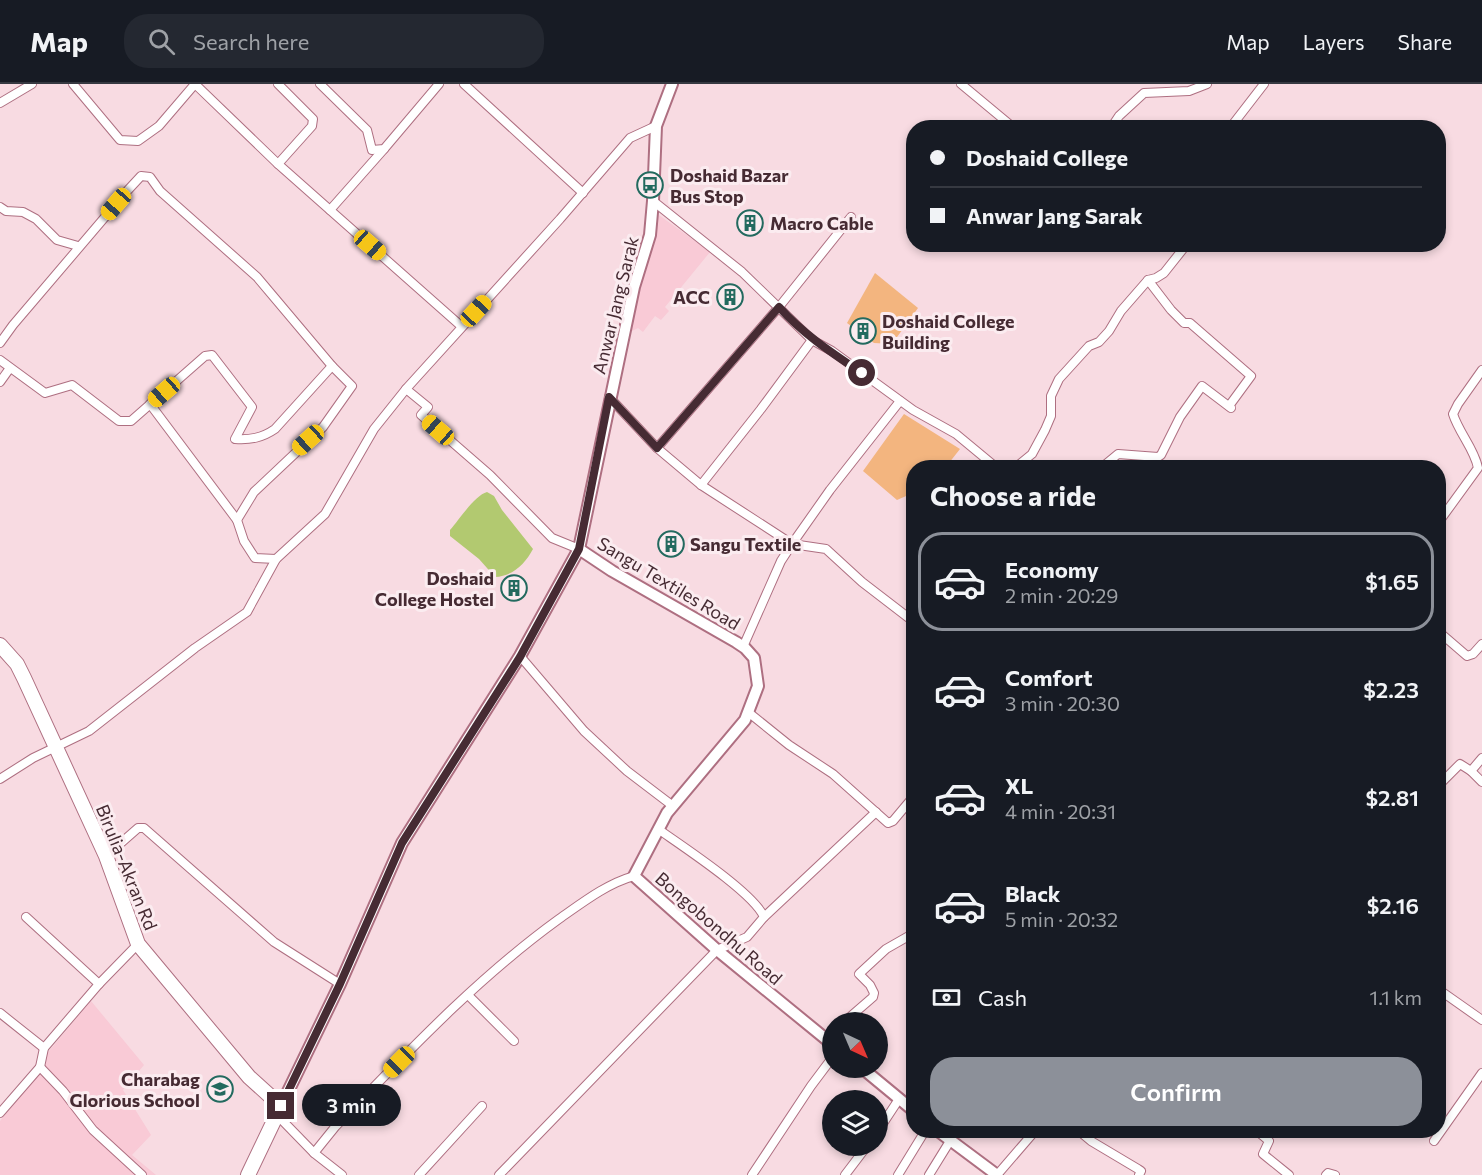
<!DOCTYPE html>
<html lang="en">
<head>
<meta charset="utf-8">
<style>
  :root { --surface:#171b24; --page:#242831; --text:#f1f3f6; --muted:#9ea1a6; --line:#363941; --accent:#8c9099 }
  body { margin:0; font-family:Commissioner,sans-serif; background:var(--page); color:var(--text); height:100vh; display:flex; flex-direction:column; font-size:22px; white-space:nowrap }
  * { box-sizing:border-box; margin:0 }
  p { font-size:20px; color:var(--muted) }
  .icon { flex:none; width:33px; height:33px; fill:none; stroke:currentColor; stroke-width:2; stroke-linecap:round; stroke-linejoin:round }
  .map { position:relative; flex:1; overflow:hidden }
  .details { position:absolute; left:906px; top:376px; width:540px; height:678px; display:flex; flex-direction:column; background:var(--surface); border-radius:24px; box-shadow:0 3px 9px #0003 }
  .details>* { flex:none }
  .banner { position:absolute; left:906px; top:36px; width:540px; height:132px; border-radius:24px; box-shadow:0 3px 9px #0003; display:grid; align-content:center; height:132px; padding:0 24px; background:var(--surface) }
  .needle { width:39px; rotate:136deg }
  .controls { position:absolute; left:822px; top:928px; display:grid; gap:12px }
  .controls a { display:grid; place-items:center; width:66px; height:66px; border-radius:50%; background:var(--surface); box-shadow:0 3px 9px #0003; font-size:30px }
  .end { position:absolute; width:27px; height:27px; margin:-14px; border:8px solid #462b33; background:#fff; box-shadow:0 0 0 3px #fff }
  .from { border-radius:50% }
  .bubble { position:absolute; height:42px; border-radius:21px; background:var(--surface); box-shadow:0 3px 9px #0003; font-size:20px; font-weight:600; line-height:42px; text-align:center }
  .car { position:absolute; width:18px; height:36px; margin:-18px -9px; border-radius:8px; box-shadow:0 0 4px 2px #0007; background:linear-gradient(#f5c518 24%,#345 0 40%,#f5c518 0 76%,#345 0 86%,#f5c518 0) }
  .banner b { display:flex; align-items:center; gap:21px; height:57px; font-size:22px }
  .banner b+b { border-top:2px solid var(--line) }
  .banner i { width:15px; height:15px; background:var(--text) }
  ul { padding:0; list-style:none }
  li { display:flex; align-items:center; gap:18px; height:99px; margin:0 12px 9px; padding:0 12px; border:3px solid transparent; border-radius:24px }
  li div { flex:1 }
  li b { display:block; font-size:22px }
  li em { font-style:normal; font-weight:600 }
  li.current { border-color:var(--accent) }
  li>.icon { width:54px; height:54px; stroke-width:1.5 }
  h2 { padding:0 24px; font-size:27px; line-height:72px }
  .pay { display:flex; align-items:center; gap:15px; height:66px; padding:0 24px; font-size:22px }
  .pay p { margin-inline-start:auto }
  .primary-button { display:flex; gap:12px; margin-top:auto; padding:12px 24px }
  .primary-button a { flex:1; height:69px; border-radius:24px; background:var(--accent); color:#fff; font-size:24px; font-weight:600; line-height:69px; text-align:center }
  header { display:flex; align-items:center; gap:36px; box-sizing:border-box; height:84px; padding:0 30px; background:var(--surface); border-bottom:2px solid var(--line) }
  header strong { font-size:28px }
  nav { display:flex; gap:33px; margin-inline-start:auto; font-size:21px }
  .search { width:420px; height:54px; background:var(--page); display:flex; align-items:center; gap:15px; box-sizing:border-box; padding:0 21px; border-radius:24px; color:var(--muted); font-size:22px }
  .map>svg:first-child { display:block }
</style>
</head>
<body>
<header>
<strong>Map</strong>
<div class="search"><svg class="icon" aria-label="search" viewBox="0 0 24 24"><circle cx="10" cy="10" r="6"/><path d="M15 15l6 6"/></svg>Search here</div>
<nav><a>Map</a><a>Layers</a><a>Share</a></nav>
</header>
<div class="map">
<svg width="1482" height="1091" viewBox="0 0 1482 1091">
  <rect width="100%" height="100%" fill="#f8dbe2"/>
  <g fill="#f9cad6">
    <polygon points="652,126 710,168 665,223 669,227 661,236 655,232 643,248 638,244 628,249"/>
    <polygon points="91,917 144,981 123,1006 151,1051 132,1071 156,1091 0,1091 0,1037 46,981 44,973"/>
  </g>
  <g fill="#f3b57f">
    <polygon points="875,189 918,224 892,260 874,259 847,239"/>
    <polygon points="904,330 960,365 945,384 914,384 913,409 897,416 863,387"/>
  </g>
  <path fill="#b2c970" d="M 487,408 L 494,412 L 502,426 L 533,465 C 525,480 513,492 495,493 L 479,475 L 450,452 L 450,446 C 459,436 475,411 487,408 Z"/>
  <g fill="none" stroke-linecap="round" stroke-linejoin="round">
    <g stroke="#ae6f81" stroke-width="10">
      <g id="street">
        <polyline points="73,0 120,56 138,57 159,42 195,0"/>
        <polyline points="195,0 278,80 461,242"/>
        <polyline points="278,0 313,35 312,42 278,80"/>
        <polyline points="320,0 367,46 372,66 384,65 439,0"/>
        <polyline points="464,0 583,109"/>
        <polyline points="961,0 1014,44"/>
        <polyline points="0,19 32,0"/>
        <polyline points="1111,44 1119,32 1144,9 1189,7 1207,0"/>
        <polyline points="1230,44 1264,0"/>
        <polyline points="653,117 742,188 812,256 832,267 913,326 956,350 997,384"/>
        <polyline points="0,123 6,127 23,128 36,135 57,156 78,162"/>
        <polyline points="330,126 384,65"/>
        <polyline points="1148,196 1171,226 1184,239 1190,239 1251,292 1229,322"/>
        <polyline points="0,259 13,241 128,106 141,92 150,93 160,107 257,193 332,282 352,302 323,343 254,408 237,436 244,457 255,474 276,475"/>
        <path d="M 0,276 L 45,309 L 72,301 L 119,337 L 131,337 L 205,272 L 212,271 L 252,323 L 235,355 C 250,356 262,354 275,345 L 332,282"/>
        <polyline points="0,298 10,284"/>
        <polyline points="406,305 428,323 421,331 490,391 552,454 579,465"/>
        <polyline points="609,313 657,364 701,401 792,460 826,465 862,498 914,538"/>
        <polyline points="150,320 237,436"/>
        <polyline points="657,364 779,223 851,133"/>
        <polyline points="1015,384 1032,370 1045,346 1051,332 1051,312 1059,295 1089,262 1099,258 1109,247 1121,227 1148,196 1156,194 1164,189 1187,160"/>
        <polyline points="1101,384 1118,370 1158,373 1161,371 1180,333 1202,302 1231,324"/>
        <polyline points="701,401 761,325 812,256"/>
        <path d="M 1438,439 L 1478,384 C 1475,366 1459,349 1453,330 L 1458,320 L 1482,286"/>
        <polyline points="1438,547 1467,572 1473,570 1482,560"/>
        <polyline points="743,563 781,477 792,460 830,406 900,317"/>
        <polyline points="520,572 584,647 627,687 669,719"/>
        <polyline points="748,628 789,661 833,690 888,739 893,737 914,712"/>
        <polyline points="1471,687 1482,698"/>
        <polyline points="0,695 33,674 89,647 195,564 247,528 276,475 325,430 374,345 406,305 560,135 630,54 656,42"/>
        <polyline points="1438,702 1460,680 1471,687 1482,674"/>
        <polyline points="106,772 138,744 144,744 274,858 340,900"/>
        <polyline points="26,833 99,900"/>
        <polyline points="764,833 876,728"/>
        <polyline points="1438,905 1482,936"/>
        <polyline points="468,911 514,957"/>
        <polyline points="0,929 44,964"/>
        <polyline points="843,939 873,913 874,909 870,901 859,890 886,865 914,849"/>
        <polyline points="826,955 832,949"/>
        <polyline points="40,983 63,1007 93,1046 142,1091"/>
        <polyline points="0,1029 40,983 44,964 99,900 138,860"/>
        <polyline points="277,1031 314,1069 342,1091"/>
        <polyline points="878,1047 899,1015"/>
        <polyline points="1079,1047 1091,1057 1138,1085 1141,1087 1139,1091"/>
        <polyline points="1257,1047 1269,1057 1263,1070 1289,1091"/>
        <polyline points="1434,1057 1482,989"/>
        <path d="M 314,1069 L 335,1043 C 406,970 476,895 559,835 C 582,819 606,800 634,792"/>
        <polyline points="419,1091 482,1022"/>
        <path d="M 499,1091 L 717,866 L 747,853 L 764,833 C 754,809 682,762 658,745"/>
        <polyline points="752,1091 811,1002 832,974"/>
        <polyline points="845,1091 867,1062"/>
        <polyline points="898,1091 925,1047"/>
        <polyline points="929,1091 950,1057"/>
        <polyline points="997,1091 1035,1047"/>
        <polyline points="1326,1091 1328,1089 1335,1091"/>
      </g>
    </g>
    <g stroke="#ae6f81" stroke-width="14">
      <g id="secondary">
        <polyline points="579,465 612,487 736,558 745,564 754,574 758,602 745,636 667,729 634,792 717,866 832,960"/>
        <polyline points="862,984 914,1027"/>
        <polyline points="281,1022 340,900 402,759 520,572 579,465 634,203 650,151 653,117 656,42 672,0"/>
        <polyline points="938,1047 997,1091"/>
      </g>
    </g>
    <g stroke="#ae6f81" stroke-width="16">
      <polyline id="highway" points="0,561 17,580 24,594 106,772 138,860 249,993 281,1022 248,1091"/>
    </g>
    <use href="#street" stroke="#fff" stroke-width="8"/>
    <use href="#secondary" stroke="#fff" stroke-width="10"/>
    <use href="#highway" stroke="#fff" stroke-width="14"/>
  </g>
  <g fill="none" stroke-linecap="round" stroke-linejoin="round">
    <path stroke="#462b33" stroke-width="8" d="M 281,1022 L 340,900 L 402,759 L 520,573 L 579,465 L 609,313 L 657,364 L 779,223 C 803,250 832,269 862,289"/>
  </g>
  <defs>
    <g id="bus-ring" transform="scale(1.35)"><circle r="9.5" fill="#fbecf0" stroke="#236a5f" stroke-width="1.5"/><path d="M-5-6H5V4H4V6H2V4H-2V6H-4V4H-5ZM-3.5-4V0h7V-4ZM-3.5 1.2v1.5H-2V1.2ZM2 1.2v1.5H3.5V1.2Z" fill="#236a5f"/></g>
    <g id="building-ring" transform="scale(1.35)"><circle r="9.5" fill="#fbecf0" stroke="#236a5f" stroke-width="1.5"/><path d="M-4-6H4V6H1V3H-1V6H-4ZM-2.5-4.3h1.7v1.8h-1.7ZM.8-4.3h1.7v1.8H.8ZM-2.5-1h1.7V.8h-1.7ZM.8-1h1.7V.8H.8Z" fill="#236a5f"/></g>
    <g id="school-ring" transform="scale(1.35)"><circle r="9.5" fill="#fbecf0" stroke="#236a5f" stroke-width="1.5"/><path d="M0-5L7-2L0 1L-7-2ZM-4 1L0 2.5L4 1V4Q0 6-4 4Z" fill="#236a5f"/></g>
  </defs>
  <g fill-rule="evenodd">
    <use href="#bus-ring" x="650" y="101"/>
    <use href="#building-ring" x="750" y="139"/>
    <use href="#building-ring" x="730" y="213"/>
    <use href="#building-ring" x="863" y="247"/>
    <use href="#building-ring" x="671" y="460"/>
    <use href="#building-ring" x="514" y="504"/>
    <use href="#school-ring" x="220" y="1005"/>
  </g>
  <g text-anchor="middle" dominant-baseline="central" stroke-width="6" stroke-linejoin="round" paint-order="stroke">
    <g font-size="18" font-weight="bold" fill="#462b33" stroke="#fbecf0" text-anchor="start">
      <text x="670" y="91">Doshaid Bazar<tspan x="670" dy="21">Bus Stop</tspan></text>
      <text x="770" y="139">Macro Cable</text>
      <text x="710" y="213" text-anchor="end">ACC</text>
      <text x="882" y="237">Doshaid College<tspan x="882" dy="21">Building</tspan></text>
      <text x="690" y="460">Sangu Textile</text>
      <text x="494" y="494" text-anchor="end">Doshaid<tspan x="494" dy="21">College Hostel</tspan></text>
      <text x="200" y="995" text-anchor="end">Charabag<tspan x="200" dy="21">Glorious School</tspan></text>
    </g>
    <g font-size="18" fill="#462b33" stroke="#fbecf0">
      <text transform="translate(615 221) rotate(-76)">Anwar Jang Sarak</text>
      <text transform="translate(669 499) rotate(31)">Sangu Textiles Road</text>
      <text transform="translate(127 783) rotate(68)">Birulia-Akran Rd</text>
      <text transform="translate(719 844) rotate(41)">Bongobondhu Road</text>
    </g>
  </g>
</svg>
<div class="controls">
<a><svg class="needle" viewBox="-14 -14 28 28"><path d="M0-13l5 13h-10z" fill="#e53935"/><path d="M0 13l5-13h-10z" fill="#9ea1a6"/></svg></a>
<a><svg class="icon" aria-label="layers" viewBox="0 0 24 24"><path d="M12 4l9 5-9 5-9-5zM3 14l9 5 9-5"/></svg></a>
</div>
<i class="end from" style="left:862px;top:289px"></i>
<i class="end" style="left:281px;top:1022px"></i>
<div class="bubble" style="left:302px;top:1000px;width:99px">3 min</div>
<i class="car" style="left:116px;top:120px;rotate:221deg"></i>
<i class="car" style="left:370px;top:161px;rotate:131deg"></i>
<i class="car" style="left:476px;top:227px;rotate:43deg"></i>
<i class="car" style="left:164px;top:308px;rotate:229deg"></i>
<i class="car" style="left:438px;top:346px;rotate:311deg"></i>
<i class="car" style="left:308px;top:356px;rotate:228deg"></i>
<i class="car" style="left:399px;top:978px;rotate:225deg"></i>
<div class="banner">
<b><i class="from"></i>Doshaid College</b>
<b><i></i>Anwar Jang Sarak</b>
</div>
<section class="details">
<h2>Choose a ride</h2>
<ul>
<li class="current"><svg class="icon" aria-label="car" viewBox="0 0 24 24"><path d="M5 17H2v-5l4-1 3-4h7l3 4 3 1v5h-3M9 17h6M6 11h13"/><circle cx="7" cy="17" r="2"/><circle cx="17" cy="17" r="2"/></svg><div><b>Economy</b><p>2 min · 20:29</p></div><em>$1.65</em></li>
<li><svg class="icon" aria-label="car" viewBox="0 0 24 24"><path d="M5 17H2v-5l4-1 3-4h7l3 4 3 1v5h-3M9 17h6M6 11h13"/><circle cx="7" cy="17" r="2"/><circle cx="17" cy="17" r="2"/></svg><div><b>Comfort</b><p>3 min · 20:30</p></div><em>$2.23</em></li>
<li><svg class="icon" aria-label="car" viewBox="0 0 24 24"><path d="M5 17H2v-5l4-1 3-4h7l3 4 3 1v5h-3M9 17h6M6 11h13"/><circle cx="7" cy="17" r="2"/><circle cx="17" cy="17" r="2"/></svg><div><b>XL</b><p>4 min · 20:31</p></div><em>$2.81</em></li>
<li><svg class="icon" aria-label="car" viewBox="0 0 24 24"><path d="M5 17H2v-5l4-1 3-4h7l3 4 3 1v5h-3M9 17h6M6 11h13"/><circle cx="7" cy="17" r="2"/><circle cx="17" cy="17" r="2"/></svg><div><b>Black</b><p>5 min · 20:32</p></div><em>$2.16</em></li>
</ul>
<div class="pay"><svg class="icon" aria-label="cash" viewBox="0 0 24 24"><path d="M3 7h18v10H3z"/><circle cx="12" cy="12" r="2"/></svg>Cash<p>1.1 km</p></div>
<div class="primary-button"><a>Confirm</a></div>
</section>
</div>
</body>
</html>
